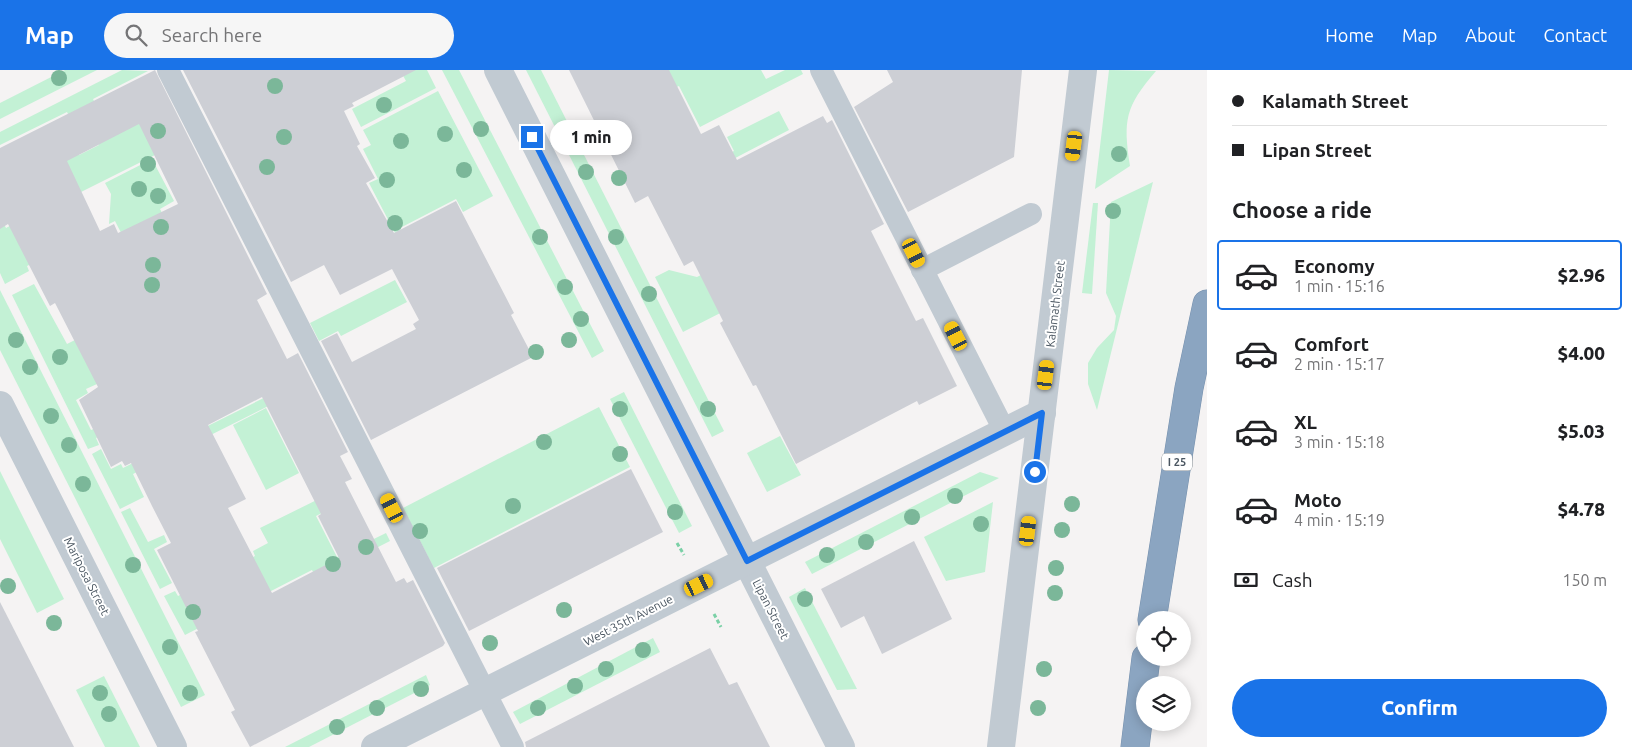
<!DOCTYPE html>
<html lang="en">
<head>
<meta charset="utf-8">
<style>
  :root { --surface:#fff; --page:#f6f6f6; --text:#202124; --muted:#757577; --line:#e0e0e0; --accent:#1a73e8 }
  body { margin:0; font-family:Ubuntu,sans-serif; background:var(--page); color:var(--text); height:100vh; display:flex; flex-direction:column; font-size:19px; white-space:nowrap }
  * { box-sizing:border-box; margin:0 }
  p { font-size:16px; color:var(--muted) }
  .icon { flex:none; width:28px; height:28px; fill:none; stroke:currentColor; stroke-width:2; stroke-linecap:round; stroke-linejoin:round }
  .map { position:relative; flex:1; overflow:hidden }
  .panel { display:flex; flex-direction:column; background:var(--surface); width:425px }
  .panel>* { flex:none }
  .top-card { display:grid; align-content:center; height:110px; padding:0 25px; background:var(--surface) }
  .buttons { position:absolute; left:1136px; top:541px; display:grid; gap:10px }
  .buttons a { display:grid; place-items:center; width:55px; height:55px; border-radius:50%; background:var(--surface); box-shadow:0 2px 12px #0003; font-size:25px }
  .end { position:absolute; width:22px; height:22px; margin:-11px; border:6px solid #1a73e8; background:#fff; box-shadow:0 0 0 2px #fff }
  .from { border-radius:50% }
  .bubble { position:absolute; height:35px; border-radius:18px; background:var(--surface); box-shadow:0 2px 12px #0003; font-size:16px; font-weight:800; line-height:35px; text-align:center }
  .car { position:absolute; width:15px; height:30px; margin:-15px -8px; border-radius:6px; box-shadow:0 0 4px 1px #0007; background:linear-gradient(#f5c518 24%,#345 0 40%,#f5c518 0 76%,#345 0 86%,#f5c518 0) }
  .top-card b { display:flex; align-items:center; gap:18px; height:48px; font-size:19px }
  .top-card b+b { border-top:1px solid var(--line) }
  .top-card i { width:12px; height:12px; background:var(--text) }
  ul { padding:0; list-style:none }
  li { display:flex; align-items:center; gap:15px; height:70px; margin:0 10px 8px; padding:0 15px; border:2px solid transparent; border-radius:5px }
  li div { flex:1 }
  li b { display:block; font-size:19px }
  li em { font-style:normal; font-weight:800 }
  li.on { border-color:var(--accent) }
  li>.icon { width:45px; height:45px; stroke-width:1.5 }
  h2 { padding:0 25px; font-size:22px; line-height:60px }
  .pay { display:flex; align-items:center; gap:12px; height:55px; padding:0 25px; font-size:19px }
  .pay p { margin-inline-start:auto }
  .action { display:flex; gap:10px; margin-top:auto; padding:10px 25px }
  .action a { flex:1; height:58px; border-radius:30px; background:var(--accent); color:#fff; font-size:20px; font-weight:800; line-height:58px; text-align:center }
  header { display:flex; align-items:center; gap:30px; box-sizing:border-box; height:70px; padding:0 25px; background:var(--accent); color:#fff }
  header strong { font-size:24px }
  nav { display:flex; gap:28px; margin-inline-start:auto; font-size:18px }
  .search { width:350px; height:45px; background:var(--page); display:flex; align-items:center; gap:12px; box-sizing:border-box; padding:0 18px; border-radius:28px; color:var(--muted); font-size:19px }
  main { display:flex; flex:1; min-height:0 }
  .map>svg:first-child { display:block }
</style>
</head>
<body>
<header>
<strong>Map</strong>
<div class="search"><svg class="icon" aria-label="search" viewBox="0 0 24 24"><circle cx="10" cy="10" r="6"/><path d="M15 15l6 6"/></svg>Search here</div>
<nav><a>Home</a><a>Map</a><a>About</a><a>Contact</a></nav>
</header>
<main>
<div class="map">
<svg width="1207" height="677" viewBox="0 0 1207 677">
  <rect width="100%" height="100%" fill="#f5f3f3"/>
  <g fill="#c3f1d5">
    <polygon points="65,0 97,0 0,49 0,33"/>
    <polygon points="122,0 148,1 93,29 105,53 73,54 67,42 0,75 0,62"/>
    <polygon points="400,0 427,0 436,18 361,57 352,39 406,11"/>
    <polygon points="442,0 459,0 604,281 592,288"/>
    <polygon points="526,0 541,0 724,361 712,367"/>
    <polygon points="662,0 761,0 766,9 785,0 801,0 803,4 700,57 679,16 672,19"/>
    <path d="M 1109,0 L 1156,1 C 1125,37 1123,50 1130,96 L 1095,119 Z"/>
    <polygon points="438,21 493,126 463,142 456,129 400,158 401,160 395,163 369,113 378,109 363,79 371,75 363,60"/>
    <polygon points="162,39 179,73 69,128 50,94 76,81 79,85 99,75 93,61"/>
    <polygon points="779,41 789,60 718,97 715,91 734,81 727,67"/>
    <polygon points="152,89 174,131 160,139 186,190 137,194 115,151 109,154 111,124 105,113"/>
    <polygon points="1153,112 1097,340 1088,314 1088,293 1097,278 1114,260 1116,246 1106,223 1111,132"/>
    <polygon points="1093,133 1098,133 1092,224 1082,223"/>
    <polygon points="0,146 6,158 15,153 35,192 27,196 29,201 5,214 0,203"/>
    <polygon points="864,170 683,262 655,207 669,200 697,207 765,172"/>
    <polygon points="395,210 407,232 341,266 338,261 319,271 310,253"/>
    <polygon points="34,214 67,274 149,233 97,314 86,319 88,323 76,330 91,360 103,355 106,362 96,368 99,375 88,379 12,225"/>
    <polygon points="0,220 205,625 181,637 0,280"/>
    <polygon points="298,311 302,319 133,404 144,427 120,439 92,384 101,379 111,399 121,394 123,398"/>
    <polygon points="624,322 692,456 679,463 610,329"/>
    <polygon points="599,337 630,397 434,498 403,438"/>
    <polygon points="266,338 299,403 266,420 233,355"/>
    <polygon points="780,366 801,405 767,422 747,383"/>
    <polygon points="0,401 64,529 37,543 0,469"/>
    <polygon points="980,402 999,408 812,504 805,492"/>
    <polygon points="345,416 351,428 316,446 337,487 386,463 390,471 337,498 332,540 312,500 185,565 164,526 175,521 178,526 255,486 253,481 268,473 260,458"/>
    <polygon points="993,432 985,502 946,511 924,467"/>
    <polygon points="130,438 148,472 164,465 167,472 154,479 172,513 160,519 121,442"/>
    <polygon points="805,518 857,619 837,620 789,527"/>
    <polygon points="653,568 660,582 520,654 513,642"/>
    <polygon points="426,605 430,615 309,677 285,677"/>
    <polygon points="104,606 140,677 105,677 76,620"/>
  </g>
  <g fill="#cdcfd5" fill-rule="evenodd">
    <path d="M 155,0 L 267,224 L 257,230 L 287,289 L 298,283 L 348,382 L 340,386 L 352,409 L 345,412 L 396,512 L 404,508 L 407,513 L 413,510 L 445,573 L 443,576 L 250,677 L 231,642 L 235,640 L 195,562 L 198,561 L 157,480 L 171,473 L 152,436 L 131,393 L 125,396 L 122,391 L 111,397 L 79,330 L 98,317 L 55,233 L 50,236 L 8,154 L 0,159 L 0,78 ZM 139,54 L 178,134 L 118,163 L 114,154 L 100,161 L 67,91 ZM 262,327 L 321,444 L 318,446 L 339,488 L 272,523 L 228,438 L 246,429 L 208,355 Z"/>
    <polygon points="183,0 416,0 352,33 354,36 344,41 360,74 357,76 375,108 366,113 394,163 456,131 514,243 511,245 533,287 371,370 321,271 337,263 352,292 416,259 413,254 419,250 392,199 340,225 324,195 291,212"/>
    <polygon points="569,0 669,0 701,64 719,55 737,90 823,46 827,53 832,50 884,154 871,161 916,251 923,248 957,316 919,335 917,331 796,394 756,315 753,316 720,253 723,251 693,191 684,196 648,126 635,133"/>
    <polygon points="887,0 1022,0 1014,87 908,142 854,37 893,12"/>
    <polygon points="631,399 663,462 469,561 437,498"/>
    <polygon points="914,471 952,549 882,584 864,546 841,558 821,519"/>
    <polygon points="0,532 74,677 0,677"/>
    <polygon points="710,578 729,615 737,612 770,677 526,677 525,672"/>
  </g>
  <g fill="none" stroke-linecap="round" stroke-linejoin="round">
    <g stroke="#7690ad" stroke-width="29">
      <g id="highway">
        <polyline points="1152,550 1189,318 1207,234"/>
        <polyline points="1135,677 1146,588"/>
      </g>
    </g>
    <g stroke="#7ad0a6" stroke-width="3" stroke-dasharray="4 2.5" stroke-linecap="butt">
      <polyline points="677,473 684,485"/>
      <polyline points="714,544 721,557"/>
    </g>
    <g stroke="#c1cad2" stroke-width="22">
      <polyline points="168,0 513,677"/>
      <polyline points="821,0 1005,362"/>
      <polyline points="922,200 1031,144"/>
    </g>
    <g stroke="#c1cad2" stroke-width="28">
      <polyline points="498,0 841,677"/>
      <polyline points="0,335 173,677"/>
      <polyline points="375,677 1042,343"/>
      <polyline points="1001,677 1083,0"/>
    </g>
    <use href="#highway" stroke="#8ba5c1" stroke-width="28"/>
  </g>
  <g fill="#7bb799">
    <circle cx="59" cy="8" r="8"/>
    <circle cx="275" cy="16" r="8"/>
    <circle cx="384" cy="35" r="8"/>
    <circle cx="481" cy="59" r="8"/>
    <circle cx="158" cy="61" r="8"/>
    <circle cx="445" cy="64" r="8"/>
    <circle cx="284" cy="67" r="8"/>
    <circle cx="568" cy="67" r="8"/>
    <circle cx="401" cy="71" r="8"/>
    <circle cx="603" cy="74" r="8"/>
    <circle cx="1119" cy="84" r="8"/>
    <circle cx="148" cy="94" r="8"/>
    <circle cx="267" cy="97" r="8"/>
    <circle cx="464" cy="100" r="8"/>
    <circle cx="586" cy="102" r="8"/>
    <circle cx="619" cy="108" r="8"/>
    <circle cx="387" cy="110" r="8"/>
    <circle cx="139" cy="119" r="8"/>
    <circle cx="158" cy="126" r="8"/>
    <circle cx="1113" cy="141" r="8"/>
    <circle cx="395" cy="153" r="8"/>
    <circle cx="161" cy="157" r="8"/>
    <circle cx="540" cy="167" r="8"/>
    <circle cx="616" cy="167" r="8"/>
    <circle cx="153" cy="195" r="8"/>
    <circle cx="152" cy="215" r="8"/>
    <circle cx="565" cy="217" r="8"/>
    <circle cx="649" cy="224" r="8"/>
    <circle cx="581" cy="249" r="8"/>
    <circle cx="16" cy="270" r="8"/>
    <circle cx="569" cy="270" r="8"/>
    <circle cx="536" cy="282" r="8"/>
    <circle cx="60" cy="287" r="8"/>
    <circle cx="30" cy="297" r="8"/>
    <circle cx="620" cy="339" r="8"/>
    <circle cx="708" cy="339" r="8"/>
    <circle cx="51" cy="346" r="8"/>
    <circle cx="544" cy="372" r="8"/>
    <circle cx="69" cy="375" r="8"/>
    <circle cx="620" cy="384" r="8"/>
    <circle cx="83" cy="414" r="8"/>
    <circle cx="955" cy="426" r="8"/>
    <circle cx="1072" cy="434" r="8"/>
    <circle cx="513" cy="436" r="8"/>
    <circle cx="675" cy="442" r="8"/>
    <circle cx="912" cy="447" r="8"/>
    <circle cx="981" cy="454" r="8"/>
    <circle cx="1062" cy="460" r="8"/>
    <circle cx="420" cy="461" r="8"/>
    <circle cx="866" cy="472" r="8"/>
    <circle cx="366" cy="477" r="8"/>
    <circle cx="827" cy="485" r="8"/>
    <circle cx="333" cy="494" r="8"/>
    <circle cx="133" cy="495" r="8"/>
    <circle cx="1056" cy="498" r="8"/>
    <circle cx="8" cy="516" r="8"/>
    <circle cx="1055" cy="523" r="8"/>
    <circle cx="805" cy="529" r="8"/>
    <circle cx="564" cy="540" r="8"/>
    <circle cx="193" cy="542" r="8"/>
    <circle cx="54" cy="553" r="8"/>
    <circle cx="490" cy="573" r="8"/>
    <circle cx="170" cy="577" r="8"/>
    <circle cx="643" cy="580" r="8"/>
    <circle cx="606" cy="599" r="8"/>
    <circle cx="1044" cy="599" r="8"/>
    <circle cx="575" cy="616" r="8"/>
    <circle cx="421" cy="619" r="8"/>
    <circle cx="100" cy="623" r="8"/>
    <circle cx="190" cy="623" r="8"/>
    <circle cx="377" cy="638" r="8"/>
    <circle cx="538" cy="638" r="8"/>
    <circle cx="1038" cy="638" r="8"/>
    <circle cx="109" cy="644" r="8"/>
    <circle cx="337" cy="657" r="8"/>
  </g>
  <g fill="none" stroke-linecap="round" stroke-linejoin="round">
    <polyline stroke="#1a73e8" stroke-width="6" points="532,67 747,491 1042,343 1035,402"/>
  </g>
  <g text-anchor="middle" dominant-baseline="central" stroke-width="4" stroke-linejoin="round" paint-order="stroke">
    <rect fill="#fff" stroke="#808990" stroke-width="1" x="1162" y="383.5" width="30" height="17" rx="4"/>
    <g font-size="11" font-weight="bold" fill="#4a5661">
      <text x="1177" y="392">I 25</text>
    </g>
    <g font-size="12" fill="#4a5661" stroke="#fff">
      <text transform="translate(1055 234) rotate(-83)">Kalamath Street</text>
      <text transform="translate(87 506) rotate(63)">Mariposa Street</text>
      <text transform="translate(771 539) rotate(63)">Lipan Street</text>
      <text transform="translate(628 550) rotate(-27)">West 35th Avenue</text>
    </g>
  </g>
</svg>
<div class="buttons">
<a><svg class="icon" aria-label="locate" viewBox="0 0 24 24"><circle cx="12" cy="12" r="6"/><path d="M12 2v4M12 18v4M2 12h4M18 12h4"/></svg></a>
<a><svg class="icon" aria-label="layers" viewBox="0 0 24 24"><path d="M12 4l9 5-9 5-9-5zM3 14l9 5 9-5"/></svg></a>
</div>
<i class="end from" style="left:1035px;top:402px"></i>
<i class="end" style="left:532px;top:67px"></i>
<div class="bubble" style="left:550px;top:50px;width:82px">1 min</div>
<i class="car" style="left:1074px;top:76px;rotate:187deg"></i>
<i class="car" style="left:914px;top:183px;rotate:153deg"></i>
<i class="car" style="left:956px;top:266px;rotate:333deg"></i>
<i class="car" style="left:1046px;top:305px;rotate:7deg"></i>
<i class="car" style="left:392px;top:438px;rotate:333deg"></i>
<i class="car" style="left:1028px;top:461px;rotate:7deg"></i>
<i class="car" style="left:699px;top:515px;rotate:64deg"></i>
</div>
<section class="panel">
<div class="top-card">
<b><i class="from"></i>Kalamath Street</b>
<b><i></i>Lipan Street</b>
</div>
<h2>Choose a ride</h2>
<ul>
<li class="on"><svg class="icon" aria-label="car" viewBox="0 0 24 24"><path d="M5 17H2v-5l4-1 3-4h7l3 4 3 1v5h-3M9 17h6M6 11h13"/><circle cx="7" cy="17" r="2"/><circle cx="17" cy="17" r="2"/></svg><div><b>Economy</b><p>1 min · 15:16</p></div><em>$2.96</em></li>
<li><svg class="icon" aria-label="car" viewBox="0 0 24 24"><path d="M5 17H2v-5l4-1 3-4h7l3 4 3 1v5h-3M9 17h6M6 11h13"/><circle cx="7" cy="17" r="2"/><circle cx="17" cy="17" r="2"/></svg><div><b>Comfort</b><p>2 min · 15:17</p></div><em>$4.00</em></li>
<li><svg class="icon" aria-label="car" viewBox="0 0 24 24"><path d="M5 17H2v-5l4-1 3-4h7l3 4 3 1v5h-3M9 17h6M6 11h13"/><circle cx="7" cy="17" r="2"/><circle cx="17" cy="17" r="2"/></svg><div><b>XL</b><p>3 min · 15:18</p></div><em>$5.03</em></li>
<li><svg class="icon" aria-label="car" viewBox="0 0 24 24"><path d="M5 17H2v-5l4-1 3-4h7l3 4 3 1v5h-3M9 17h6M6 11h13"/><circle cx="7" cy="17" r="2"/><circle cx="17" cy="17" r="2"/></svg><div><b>Moto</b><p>4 min · 15:19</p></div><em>$4.78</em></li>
</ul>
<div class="pay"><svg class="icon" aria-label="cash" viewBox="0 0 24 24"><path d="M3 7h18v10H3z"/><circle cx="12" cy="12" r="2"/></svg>Cash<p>150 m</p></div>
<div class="action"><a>Confirm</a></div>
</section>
</main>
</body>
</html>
